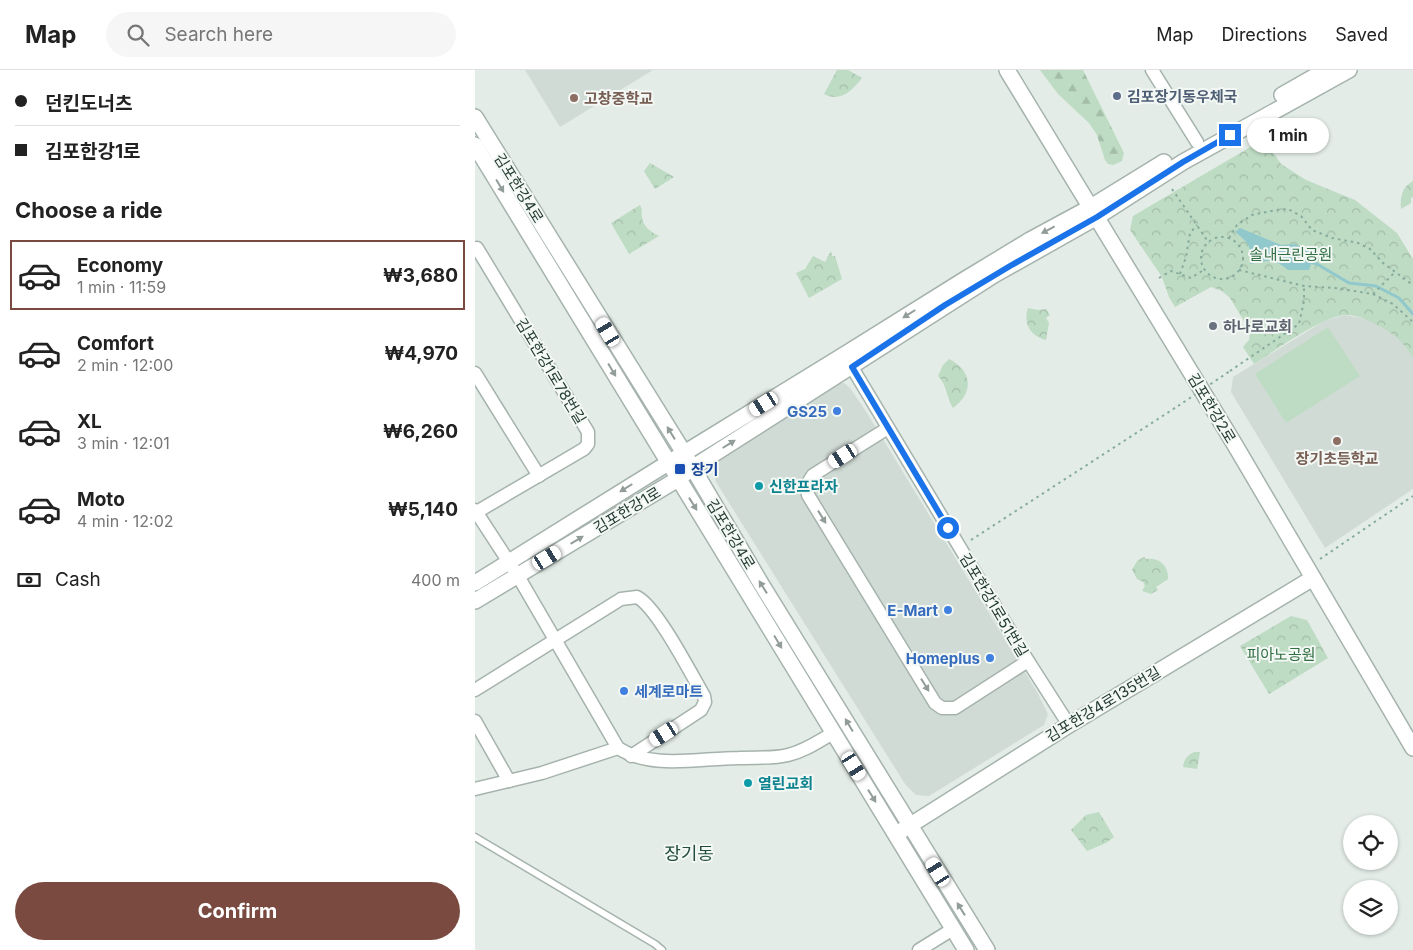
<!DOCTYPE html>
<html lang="en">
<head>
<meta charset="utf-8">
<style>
  :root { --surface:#fff; --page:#f6f6f6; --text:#222; --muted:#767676; --line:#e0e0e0; --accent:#7a4a41 }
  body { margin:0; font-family:Inter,"Noto Sans KR",sans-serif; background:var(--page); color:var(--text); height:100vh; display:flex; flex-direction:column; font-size:19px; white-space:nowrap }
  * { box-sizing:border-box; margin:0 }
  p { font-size:16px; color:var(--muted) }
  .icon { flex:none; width:28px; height:28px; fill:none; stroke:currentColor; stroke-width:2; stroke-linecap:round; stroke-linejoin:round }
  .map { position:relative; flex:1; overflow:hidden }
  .sheet { display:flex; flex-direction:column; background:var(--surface); width:475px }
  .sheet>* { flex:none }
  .top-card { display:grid; align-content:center; height:110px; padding:0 15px; background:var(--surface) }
  .buttons { position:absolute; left:868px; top:745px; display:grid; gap:10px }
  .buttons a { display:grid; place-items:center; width:55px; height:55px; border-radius:50%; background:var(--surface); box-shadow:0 1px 4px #0004; font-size:25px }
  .end { position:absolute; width:22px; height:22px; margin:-11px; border:6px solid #1a73e8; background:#fff; box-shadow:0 0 0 2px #fff }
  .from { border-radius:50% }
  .bubble { position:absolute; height:35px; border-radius:18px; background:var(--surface); box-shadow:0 1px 4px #0004; font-size:16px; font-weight:700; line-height:35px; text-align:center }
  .car { position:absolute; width:15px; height:30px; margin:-15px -8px; border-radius:6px; box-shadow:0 0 4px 1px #0007; background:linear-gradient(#fff 24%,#345 0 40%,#fff 0 76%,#345 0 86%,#fff 0) }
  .top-card b { display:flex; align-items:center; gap:18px; height:48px; font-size:19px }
  .top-card b+b { border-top:1px solid var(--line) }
  .top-card i { width:12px; height:12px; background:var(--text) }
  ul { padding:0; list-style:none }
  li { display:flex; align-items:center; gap:15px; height:70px; margin:0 10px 8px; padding:0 5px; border:2px solid transparent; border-radius:0px }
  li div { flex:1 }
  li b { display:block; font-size:19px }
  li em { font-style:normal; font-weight:700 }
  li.current { border-color:var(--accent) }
  li>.icon { width:45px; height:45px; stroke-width:1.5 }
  h2 { padding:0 15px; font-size:22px; line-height:60px }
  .pay { display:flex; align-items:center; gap:12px; height:55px; padding:0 15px; font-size:19px }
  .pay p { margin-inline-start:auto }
  .primary-button { display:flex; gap:10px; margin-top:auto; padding:10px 15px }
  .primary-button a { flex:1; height:58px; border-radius:30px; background:var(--accent); color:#fff; font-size:20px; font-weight:700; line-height:58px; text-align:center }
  header { display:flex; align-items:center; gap:30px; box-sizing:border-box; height:70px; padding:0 25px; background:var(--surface); border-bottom:1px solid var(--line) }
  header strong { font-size:24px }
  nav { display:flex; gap:28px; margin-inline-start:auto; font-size:18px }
  .search { width:350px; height:45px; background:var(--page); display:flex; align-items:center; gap:12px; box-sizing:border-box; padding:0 18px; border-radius:28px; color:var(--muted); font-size:19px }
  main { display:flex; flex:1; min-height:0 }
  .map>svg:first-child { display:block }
</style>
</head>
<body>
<header>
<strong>Map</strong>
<div class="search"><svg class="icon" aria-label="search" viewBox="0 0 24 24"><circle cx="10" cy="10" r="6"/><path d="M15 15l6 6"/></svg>Search here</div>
<nav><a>Map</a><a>Directions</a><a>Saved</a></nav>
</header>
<main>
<section class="sheet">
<div class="top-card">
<b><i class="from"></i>던킨도너츠</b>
<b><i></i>김포한강1로</b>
</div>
<h2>Choose a ride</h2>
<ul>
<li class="current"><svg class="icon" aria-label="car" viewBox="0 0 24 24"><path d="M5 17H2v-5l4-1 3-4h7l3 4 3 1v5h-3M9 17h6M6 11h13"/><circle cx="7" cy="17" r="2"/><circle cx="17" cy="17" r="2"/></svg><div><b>Economy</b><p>1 min · 11:59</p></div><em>₩3,680</em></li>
<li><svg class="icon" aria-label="car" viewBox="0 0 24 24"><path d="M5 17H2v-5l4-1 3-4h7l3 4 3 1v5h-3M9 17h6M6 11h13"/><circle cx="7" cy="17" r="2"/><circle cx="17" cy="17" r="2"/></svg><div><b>Comfort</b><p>2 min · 12:00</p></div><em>₩4,970</em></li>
<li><svg class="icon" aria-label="car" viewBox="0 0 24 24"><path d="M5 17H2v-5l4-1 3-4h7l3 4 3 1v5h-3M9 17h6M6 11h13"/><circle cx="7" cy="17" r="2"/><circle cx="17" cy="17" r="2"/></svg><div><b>XL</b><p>3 min · 12:01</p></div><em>₩6,260</em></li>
<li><svg class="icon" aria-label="car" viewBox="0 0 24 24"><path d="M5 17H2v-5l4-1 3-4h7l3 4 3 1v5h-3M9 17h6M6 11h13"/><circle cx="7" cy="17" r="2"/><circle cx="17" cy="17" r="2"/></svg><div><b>Moto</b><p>4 min · 12:02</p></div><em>₩5,140</em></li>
</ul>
<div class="pay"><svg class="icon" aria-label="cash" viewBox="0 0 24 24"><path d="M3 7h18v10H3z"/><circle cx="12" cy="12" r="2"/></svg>Cash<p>400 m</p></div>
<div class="primary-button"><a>Confirm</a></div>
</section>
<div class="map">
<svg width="938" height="880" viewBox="0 0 938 880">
  <defs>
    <pattern id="forest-firs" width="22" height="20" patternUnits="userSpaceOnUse" patternTransform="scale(1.25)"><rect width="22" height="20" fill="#bedbc3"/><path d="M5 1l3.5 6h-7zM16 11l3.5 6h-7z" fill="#a3bda8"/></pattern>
    <pattern id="park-crowns" width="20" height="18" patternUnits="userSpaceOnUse" patternTransform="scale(1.25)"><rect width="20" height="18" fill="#bedbc3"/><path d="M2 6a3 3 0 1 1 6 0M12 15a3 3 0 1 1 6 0" fill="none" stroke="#a3bda8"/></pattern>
  </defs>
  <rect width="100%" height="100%" fill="#e3ece7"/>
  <g fill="#d1dbd6">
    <polygon points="50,0 178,0 85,57"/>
    <polygon points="870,245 892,249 911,259 930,274 938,288 938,419 850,478 756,322 758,307 849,251"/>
    <polygon points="369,313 375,318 392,343 562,622 573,644 569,655 454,726 441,725 430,714 241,412 239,403 240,397 246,388 362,314"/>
  </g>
  <polygon fill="#bedbc3" points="853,257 885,306 811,353 780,304"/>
  <polygon fill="url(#forest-firs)" points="565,0 608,0 649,83 647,91 638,95 633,94 630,90 622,65 614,53 583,24"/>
  <g fill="url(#park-crowns)">
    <path d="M 362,0 L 373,0 L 387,8 C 378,20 365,33 349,24 Z"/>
    <path d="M 789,69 L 806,94 L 831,110 L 880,130 L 922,163 L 938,189 L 938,288 C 929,272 918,263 902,255 C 893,250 881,244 870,245 C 846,247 801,280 779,294 L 768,277 L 774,270 L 775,261 L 755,228 L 747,221 L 736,217 L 700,237 L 694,227 L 687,207 L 655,160 L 658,146 Z"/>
    <polygon points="175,93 199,107 180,119 169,101"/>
    <path d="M 938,111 L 938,127 L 936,128 L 936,133 L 926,139 C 925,127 927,117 938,111 Z"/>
    <path d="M 165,135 C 168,140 166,142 167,147 C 168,157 176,162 184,166 L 154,184 L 136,153 Z"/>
    <polygon points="356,181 357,186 360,186 367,209 334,228 321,203 330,199 338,186 350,192"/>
    <path d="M 553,238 L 563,240 L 571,239 L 575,245 L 571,248 L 574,253 L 571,270 C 555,266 548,253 553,238 Z"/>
    <path d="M 474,289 C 498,301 499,323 478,338 C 471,327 473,317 463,306 L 468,295 Z"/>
    <path d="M 669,487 L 671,489 C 684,487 694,496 693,509 L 681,517 L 683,520 L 676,524 L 667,521 L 670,516 L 668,512 L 662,509 L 657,500 L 662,491 Z"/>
    <polygon points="816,546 832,550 853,588 794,624 765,576"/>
    <path d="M 719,682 L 725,682 L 722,699 L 708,697 C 709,689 712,686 719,682 Z"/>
    <polygon points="624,742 639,767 631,773 612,781 596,760 611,745"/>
  </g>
  <path fill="#90c8cc" d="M 765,158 L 806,175 L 820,174 L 840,183 L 834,200 L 813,200 C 799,188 793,190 775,194 C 778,179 773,171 760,162 Z"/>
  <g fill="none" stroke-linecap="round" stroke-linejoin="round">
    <polyline stroke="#90c8cc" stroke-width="3" points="832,191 842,194 874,213 901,216 924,228 938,244"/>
    <g stroke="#a6b3ad" stroke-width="9">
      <polyline id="service" points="0,767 180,874 187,880"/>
    </g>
    <g stroke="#a6b3ad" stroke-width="15">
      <g id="minor">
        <polyline points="677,0 722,72"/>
        <polyline points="0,179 2,178 113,362 113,374 109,379 0,443"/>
        <polyline points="372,289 553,591 594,655"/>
        <polyline points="0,303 64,406"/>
        <path d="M 413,358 L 338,405 C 333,412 331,417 333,425 L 460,633 L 467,638 L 480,638 L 553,591"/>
        <path d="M 0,440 L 43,506 L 143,678 C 177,700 225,688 264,688 C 281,687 297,689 313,685 C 330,681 344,671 358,663"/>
        <path d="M 0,620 L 146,529 L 162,527 C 182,537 216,604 229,626 L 230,632 L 226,640 L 156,686"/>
        <polyline points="0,651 34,711"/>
        <polyline points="0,719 67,703 143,678"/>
        <polyline points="444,880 478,859"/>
      </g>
    </g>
    <g stroke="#a6b3ad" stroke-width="18">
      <g id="tertiary">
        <polyline points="532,0 760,375 938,678"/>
        <polyline points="807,25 851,0"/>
        <polyline points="0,47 209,383 285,512 512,880"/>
        <polyline points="0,75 491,880"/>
        <polyline points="0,513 193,393 369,285 489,210 555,170 616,137 689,92"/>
        <polyline points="0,531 203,409 217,398 519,205 622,147 708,92 874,0"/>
        <polyline points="426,761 594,655 838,508"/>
      </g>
    </g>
    <g stroke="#86ac9d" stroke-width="2" stroke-dasharray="2.5 4" stroke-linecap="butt">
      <polyline points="697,119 734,173"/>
      <circle cx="747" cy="188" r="21"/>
      <polyline points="754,168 762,155 777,145 801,140 813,139 826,146 837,160 857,168 883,173 895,179 908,193 938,215"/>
      <polyline points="764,200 829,216 860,218 898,224 918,234 938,252"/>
      <polyline points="705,204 711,187 715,163 722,155"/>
      <polyline points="684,208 696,201 716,208 730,199"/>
      <polyline points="898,224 921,201"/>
      <polyline points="755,301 824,254 829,231 829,216"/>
      <polyline points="496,470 703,336"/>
      <polyline points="845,489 938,426"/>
    </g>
    <use href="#service" stroke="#fff" stroke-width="6"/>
    <use href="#minor" stroke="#fff" stroke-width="12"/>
    <use href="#tertiary" stroke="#fff" stroke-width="15"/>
    <polyline stroke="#86ac9d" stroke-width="2" stroke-dasharray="2.5 4" stroke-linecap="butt" points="703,336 755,301"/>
  </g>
  <defs><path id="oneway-solid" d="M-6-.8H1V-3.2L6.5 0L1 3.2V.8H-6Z" transform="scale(1.25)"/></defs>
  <g fill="#929d99">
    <use href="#oneway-solid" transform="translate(25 116) rotate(59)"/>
    <use href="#oneway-solid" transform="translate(573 160) rotate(152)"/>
    <use href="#oneway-solid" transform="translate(434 244) rotate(148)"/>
    <use href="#oneway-solid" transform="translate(137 300) rotate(59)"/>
    <use href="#oneway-solid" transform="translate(196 363) rotate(-122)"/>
    <use href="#oneway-solid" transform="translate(254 374) rotate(-32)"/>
    <use href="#oneway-solid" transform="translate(151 418) rotate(148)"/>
    <use href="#oneway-solid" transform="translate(218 434) rotate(58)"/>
    <use href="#oneway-solid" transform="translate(347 447) rotate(58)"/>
    <use href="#oneway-solid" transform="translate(102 470) rotate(-31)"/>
    <use href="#oneway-solid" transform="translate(288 517) rotate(-122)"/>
    <use href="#oneway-solid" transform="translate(303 572) rotate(59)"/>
    <use href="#oneway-solid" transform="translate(450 615) rotate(58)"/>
    <use href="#oneway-solid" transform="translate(374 655) rotate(-121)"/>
    <use href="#oneway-solid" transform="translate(397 726) rotate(58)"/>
    <use href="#oneway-solid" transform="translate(486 839) rotate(-122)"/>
  </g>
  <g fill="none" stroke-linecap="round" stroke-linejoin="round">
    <polyline stroke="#1a73e8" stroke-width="6" points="473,458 377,297 470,235 535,196 622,147 708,92 755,65"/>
  </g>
  <circle fill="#5c6f8a" stroke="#f3f8f5" stroke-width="2" cx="642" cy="26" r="5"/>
  <g fill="#8d6e63" stroke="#f3f8f5" stroke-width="2">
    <circle cx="99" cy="28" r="5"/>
    <circle cx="862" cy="371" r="5"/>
  </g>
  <circle fill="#6b7280" stroke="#f3f8f5" stroke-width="2" cx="738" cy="256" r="5"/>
  <g fill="#3f7fe0" stroke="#f3f8f5" stroke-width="2">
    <circle cx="362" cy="341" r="5"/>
    <circle cx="473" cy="540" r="5"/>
    <circle cx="515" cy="588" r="5"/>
    <circle cx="149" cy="621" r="5"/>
  </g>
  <rect fill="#1a4fb4" stroke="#f3f8f5" stroke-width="2" x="199" y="393" width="12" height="12" rx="2.5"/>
  <g fill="#0f9aa8" stroke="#f3f8f5" stroke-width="2">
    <circle cx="284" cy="416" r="5"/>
    <circle cx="273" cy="713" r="5"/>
  </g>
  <g text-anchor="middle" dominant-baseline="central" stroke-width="4" stroke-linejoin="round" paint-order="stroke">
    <g font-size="15" font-weight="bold" fill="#4e5e75" stroke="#f3f8f5" text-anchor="start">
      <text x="652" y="26">김포장기동우체국</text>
    </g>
    <g font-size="15" font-weight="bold" fill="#785e54" stroke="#f3f8f5" text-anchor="start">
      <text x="109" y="28">고창중학교</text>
      <text x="862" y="388" text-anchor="middle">장기초등학교</text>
    </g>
    <g font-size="15" fill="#243b33" stroke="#f3f8f5">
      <text transform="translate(44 118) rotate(58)">김포한강4로</text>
      <text transform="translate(76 301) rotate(59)">김포한강1로78번길</text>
      <text transform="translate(737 338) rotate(59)">김포한강2로</text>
      <text transform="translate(152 440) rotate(-31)">김포한강1로</text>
      <text transform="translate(256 464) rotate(59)">김포한강4로</text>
      <text transform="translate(519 535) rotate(59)">김포한강1로51번길</text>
      <text transform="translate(628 634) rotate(-31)">김포한강4로135번길</text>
    </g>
    <g font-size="15" fill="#326f44" stroke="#f3f8f5">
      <text x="816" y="184">솔내근린공원</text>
      <text x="806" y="584">피아노공원</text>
    </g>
    <g font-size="15" font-weight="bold" fill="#5b616d" stroke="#f3f8f5" text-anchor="start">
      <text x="748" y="256">하나로교회</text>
    </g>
    <g font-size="15" font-weight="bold" fill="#366cbe" stroke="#f3f8f5" text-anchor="end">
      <text x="352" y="341">GS25</text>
      <text x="463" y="540">E-Mart</text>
      <text x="505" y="588">Homeplus</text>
      <text x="159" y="621" text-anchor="start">세계로마트</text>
    </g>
    <g font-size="15" font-weight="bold" fill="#164399" stroke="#f3f8f5" text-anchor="start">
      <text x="216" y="399">장기</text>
    </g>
    <g font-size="15" font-weight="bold" fill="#0d838f" stroke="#f3f8f5" text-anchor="start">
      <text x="294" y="416">신한프라자</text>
      <text x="283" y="713">열린교회</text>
    </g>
    <g font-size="18" fill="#224c3e" stroke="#f3f8f5">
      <text x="214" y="783">장기동</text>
    </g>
  </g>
</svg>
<div class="buttons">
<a><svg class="icon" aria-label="locate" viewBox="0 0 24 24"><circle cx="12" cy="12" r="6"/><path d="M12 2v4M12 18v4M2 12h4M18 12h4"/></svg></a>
<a><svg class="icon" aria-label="layers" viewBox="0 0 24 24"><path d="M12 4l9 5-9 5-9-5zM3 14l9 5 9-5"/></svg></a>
</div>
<i class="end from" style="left:473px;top:458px"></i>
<i class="end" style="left:755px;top:65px"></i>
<div class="bubble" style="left:772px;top:48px;width:82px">1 min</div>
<i class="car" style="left:133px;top:262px;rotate:329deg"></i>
<i class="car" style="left:289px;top:334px;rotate:238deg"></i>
<i class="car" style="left:368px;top:386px;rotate:238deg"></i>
<i class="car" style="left:72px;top:488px;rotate:59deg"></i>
<i class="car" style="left:189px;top:664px;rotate:237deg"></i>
<i class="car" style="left:379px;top:696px;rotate:148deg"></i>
<i class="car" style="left:463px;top:802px;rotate:328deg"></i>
</div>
</main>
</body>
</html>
